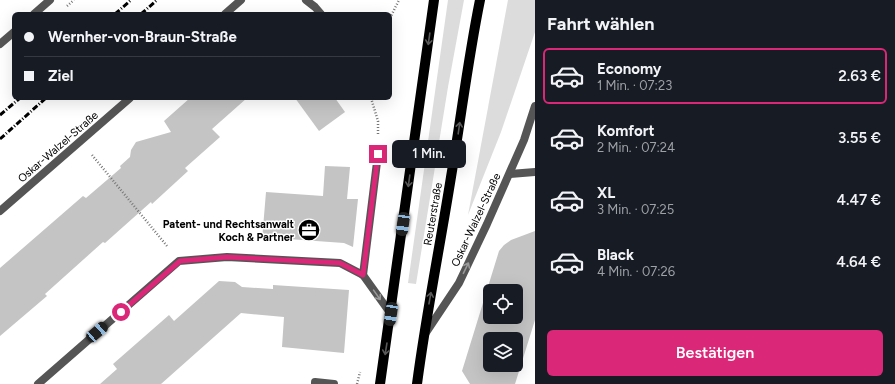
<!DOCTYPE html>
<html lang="de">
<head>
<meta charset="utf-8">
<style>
  :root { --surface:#171b24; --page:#20242c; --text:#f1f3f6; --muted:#9ea1a6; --line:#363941; --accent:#db2777 }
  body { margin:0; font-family:Figtree,sans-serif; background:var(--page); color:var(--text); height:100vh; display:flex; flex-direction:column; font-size:15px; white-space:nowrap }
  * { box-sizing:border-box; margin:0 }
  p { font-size:13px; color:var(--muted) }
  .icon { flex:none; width:22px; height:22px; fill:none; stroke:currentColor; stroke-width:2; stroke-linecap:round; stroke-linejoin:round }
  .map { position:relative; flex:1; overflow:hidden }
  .panel { display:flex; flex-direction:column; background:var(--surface); width:360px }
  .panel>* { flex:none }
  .banner { position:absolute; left:12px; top:12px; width:380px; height:88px; border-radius:6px; box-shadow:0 4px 16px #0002; display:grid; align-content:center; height:88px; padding:0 12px; background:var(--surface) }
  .buttons { position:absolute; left:483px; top:284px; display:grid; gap:8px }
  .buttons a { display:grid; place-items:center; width:40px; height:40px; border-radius:6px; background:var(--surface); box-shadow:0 4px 16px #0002; font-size:20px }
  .end { position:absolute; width:18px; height:18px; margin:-9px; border:5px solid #db2777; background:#fff; box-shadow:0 0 0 2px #fff }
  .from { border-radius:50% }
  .bubble { position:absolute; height:28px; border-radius:6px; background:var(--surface); box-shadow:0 4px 16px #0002; font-size:13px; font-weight:600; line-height:28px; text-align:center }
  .car { position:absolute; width:12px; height:24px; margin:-12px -6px; border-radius:5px; box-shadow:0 0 3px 1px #0007; background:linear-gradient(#222 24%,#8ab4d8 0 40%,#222 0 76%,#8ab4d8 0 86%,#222 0) }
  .banner b { display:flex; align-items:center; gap:14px; height:38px; font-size:15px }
  .banner b+b { border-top:1px solid var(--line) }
  .banner i { width:10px; height:10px; background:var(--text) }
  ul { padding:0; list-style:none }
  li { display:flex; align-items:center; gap:12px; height:56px; margin:0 8px 6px; padding:0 4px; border:2px solid transparent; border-radius:6px }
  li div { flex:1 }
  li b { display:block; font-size:15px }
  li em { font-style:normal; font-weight:600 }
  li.current { border-color:var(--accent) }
  li>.icon { width:36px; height:36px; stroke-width:1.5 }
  h2 { padding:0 12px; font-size:18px; line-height:48px }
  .button { display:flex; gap:8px; margin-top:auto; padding:8px 12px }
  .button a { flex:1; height:46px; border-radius:6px; background:var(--accent); color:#fff; font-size:16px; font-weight:600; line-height:46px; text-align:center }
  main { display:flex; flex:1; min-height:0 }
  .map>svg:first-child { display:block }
</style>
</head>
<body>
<main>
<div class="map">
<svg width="535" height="384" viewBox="0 0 535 384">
  <rect width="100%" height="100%" fill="#fff"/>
  <g fill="#dcdcdc">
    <polygon points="448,0 464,0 448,87 416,284 408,283"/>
    <polygon points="508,0 535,0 535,32 501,132 468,215"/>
  </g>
  <g fill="#c4c4c4" fill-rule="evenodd">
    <polygon points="190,98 247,98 212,129 220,137 185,168 188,171 152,204 151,202 105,243 103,242 45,294 47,296 0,336 0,268 83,196 86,198 121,168 120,166 130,157 131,150 136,142 171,132 164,121"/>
    <polygon points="295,98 335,98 345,112 319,131"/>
    <polygon points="325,166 350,167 347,199 358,199 353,247 344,243 302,240 275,238 262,240 266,192 323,196"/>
    <path d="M 535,231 L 535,320 L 515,384 L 470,384 L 462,371 L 499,251 L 504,245 L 511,240 ZM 490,291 L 516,291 L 516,317 L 490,317 ZM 490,339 L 516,339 L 516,365 L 490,365 Z"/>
    <polygon points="219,281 235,282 242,287 273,289 273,285 349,290 344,353 282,347 284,317 241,313 161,384 100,384 117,369 113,364 169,315 174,321"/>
  </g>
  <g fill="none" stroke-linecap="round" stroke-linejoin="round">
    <g stroke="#777" stroke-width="2.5" stroke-dasharray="1 2" stroke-linecap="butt">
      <polyline points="67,6 74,0"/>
      <polyline points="390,18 399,0"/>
      <polyline points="371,98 378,121 378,136"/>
      <polyline points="92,155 167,246"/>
      <polyline points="357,384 360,372"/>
    </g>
    <g stroke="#555" stroke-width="8">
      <polyline points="363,275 378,154"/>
      <polyline points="315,384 315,382 334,384"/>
    </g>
    <g stroke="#555" stroke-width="8">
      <polyline points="306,0 315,7 321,14"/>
      <polyline points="34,14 50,0"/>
      <polyline points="225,14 241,0"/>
      <polyline points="0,44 14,32"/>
      <polyline points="510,174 535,172"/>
      <polyline points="0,211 130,98"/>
      <polyline points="425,334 459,283 487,224 524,140 535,106"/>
      <polyline points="38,384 179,261 227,257 340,263 363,275 391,314"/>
    </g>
    <g stroke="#000" stroke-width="10">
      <polyline points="380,384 434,0"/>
      <path d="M 417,384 C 426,315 440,246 451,177 C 461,118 468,59 480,0"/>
    </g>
    <g stroke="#000" stroke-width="3" stroke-dasharray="6 2 1 2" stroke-linecap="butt">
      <polyline points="115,14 131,0"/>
      <polyline points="141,14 157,0"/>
      <polyline points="0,115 20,98"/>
      <polyline points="0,139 46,98"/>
    </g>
  </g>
  <defs><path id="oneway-shaft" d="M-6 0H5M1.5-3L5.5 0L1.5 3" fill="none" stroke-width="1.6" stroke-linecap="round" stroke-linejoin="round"/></defs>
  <g stroke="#595959">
    <use href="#oneway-shaft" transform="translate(429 39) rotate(98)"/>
    <use href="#oneway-shaft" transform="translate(459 128) rotate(-82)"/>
    <use href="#oneway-shaft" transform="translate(409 181) rotate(98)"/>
    <use href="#oneway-shaft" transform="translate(430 298) rotate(-80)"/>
    <use href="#oneway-shaft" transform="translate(386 349) rotate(99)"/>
  </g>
  <g stroke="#999">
    <use href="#oneway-shaft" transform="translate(466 268) rotate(-64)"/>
    <use href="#oneway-shaft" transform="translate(377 295) rotate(55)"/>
  </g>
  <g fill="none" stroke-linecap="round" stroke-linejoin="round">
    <polyline stroke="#db2777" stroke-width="5" points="121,312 180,261 227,257 340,263 363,275 378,154"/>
  </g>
  <defs>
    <g id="office-disc" transform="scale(1.15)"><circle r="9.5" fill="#000" stroke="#fff"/><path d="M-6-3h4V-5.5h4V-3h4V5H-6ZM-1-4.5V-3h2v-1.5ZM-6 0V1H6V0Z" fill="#fff"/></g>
  </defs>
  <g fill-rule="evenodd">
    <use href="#office-disc" x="309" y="230"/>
  </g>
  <g text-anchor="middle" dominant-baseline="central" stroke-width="3" stroke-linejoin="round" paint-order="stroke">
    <g font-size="11" fill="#000" stroke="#fff">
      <text transform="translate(58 147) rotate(-41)">Oskar-Walzel-Straße</text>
      <text transform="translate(433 214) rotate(-80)">Reuterstraße</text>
      <text transform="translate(476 220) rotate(-65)">Oskar-Walzel-Straße</text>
    </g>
    <g font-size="11" font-weight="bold" fill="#000" stroke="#fff" text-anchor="end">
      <text x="294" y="224">Patent- und Rechtsanwalt<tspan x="294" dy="13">Koch &amp; Partner</tspan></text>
    </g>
  </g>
</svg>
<div class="buttons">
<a><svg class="icon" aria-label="locate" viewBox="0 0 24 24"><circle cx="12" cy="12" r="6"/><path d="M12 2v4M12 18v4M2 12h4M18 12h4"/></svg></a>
<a><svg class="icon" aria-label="layers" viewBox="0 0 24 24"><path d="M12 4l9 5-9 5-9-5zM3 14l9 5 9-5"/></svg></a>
</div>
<i class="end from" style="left:121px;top:312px"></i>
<i class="end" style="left:378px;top:154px"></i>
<div class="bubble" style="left:392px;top:140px;width:74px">1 Min.</div>
<i class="car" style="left:403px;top:224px;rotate:188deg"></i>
<i class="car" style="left:391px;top:314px;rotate:189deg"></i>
<i class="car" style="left:97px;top:332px;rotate:49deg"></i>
<div class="banner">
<b><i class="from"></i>Wernher-von-Braun-Straße</b>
<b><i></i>Ziel</b>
</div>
</div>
<section class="panel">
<h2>Fahrt wählen</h2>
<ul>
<li class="current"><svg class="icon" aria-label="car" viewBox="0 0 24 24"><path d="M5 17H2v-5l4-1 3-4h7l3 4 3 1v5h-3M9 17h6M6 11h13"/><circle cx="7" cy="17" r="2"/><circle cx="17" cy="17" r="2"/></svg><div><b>Economy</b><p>1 Min. · 07:23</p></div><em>2.63 €</em></li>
<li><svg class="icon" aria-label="car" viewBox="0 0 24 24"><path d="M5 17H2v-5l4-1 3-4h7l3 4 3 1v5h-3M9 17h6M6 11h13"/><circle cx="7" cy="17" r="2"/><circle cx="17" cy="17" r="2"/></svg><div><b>Komfort</b><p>2 Min. · 07:24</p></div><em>3.55 €</em></li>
<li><svg class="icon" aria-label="car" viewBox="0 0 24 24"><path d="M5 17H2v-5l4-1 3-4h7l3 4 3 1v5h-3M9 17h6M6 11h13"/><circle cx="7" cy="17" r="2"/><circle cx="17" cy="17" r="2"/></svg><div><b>XL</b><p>3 Min. · 07:25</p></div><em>4.47 €</em></li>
<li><svg class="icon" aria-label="car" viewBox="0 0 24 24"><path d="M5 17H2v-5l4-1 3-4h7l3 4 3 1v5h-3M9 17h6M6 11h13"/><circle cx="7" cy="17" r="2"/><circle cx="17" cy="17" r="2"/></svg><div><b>Black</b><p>4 Min. · 07:26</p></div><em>4.64 €</em></li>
</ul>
<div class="button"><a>Bestätigen</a></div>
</section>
</main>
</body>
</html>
